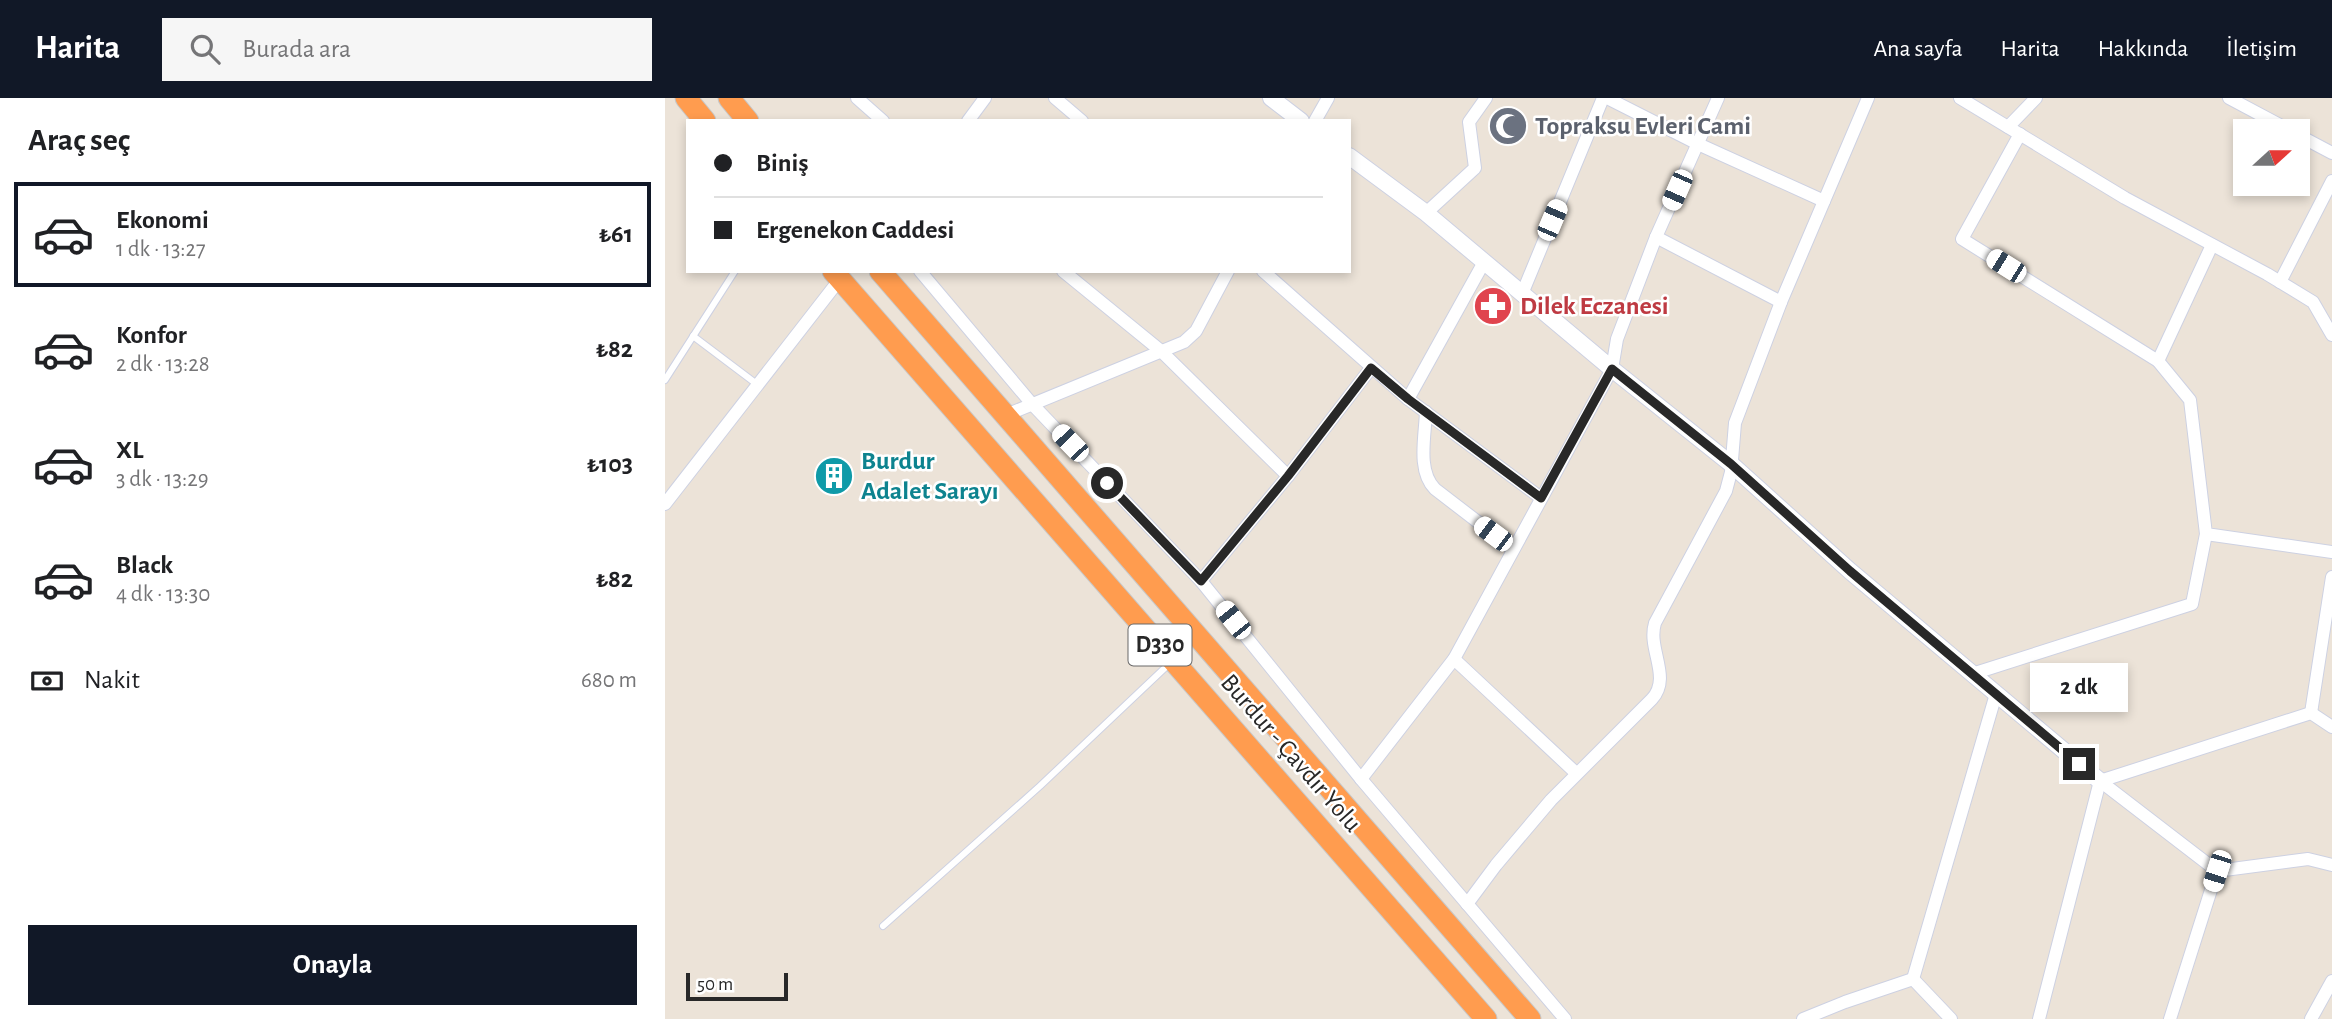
<!DOCTYPE html>
<html lang="tr">
<head>
<meta charset="utf-8">
<style>
  :root { --surface:#fff; --page:#f6f6f6; --text:#202124; --muted:#757577; --line:#e0e0e0; --accent:#111827 }
  body { margin:0; font-family:"Alegreya Sans",sans-serif; background:var(--page); color:var(--text); height:100vh; display:flex; flex-direction:column; font-size:26px; white-space:nowrap }
  * { box-sizing:border-box; margin:0 }
  p { font-size:23px; color:var(--muted) }
  .icon { flex:none; width:38px; height:38px; fill:none; stroke:currentColor; stroke-width:2; stroke-linecap:round; stroke-linejoin:round }
  .map { position:relative; flex:1; overflow:hidden }
  .sheet { display:flex; flex-direction:column; background:var(--surface); width:665px }
  .sheet>* { flex:none }
  .hud { position:absolute; left:21px; top:21px; width:665px; height:154px; border-radius:0px; box-shadow:0 4px 10px #0003; display:grid; align-content:center; height:154px; padding:0 28px; background:var(--surface) }
  .needle { width:46px; rotate:69deg }
  .controls { position:absolute; left:1568px; top:21px; display:grid; gap:14px }
  .controls a { display:grid; place-items:center; width:77px; height:77px; border-radius:0px; background:var(--surface); box-shadow:0 4px 10px #0003; font-size:35px }
  .scale { position:absolute; left:21px; bottom:18px; width:102px; box-sizing:border-box; padding-left:7px; border:4px solid #282828; border-top:0; font-size:19px; line-height:24px; white-space:nowrap; color:#282828; -webkit-text-stroke:5px #fff; paint-order:stroke }
  .end { position:absolute; width:32px; height:32px; margin:-16px; border:9px solid #282828; background:#fff; box-shadow:0 0 0 4px #fff }
  .from { border-radius:50% }
  .bubble { position:absolute; height:49px; border-radius:0px; background:var(--surface); box-shadow:0 4px 10px #0003; font-size:23px; font-weight:700; line-height:49px; text-align:center }
  .car { position:absolute; width:21px; height:42px; margin:-21px -10px; border-radius:9px; box-shadow:0 0 5px 2px #0007; background:linear-gradient(#fff 24%,#345 0 40%,#fff 0 76%,#345 0 86%,#fff 0) }
  .hud b { display:flex; align-items:center; gap:24px; height:66px; font-size:26px }
  .hud b+b { border-top:2px solid var(--line) }
  .hud i { width:18px; height:18px; background:var(--text) }
  ul { padding:0; list-style:none }
  li { display:flex; align-items:center; gap:21px; height:105px; margin:0 14px 10px; padding:0 14px; border:4px solid transparent; border-radius:0px }
  li div { flex:1 }
  li b { display:block; font-size:26px }
  li em { font-style:normal; font-weight:700 }
  li.active { border-color:var(--accent) }
  li>.icon { width:63px; height:63px; stroke-width:1.5 }
  h2 { padding:0 28px; font-size:32px; line-height:84px }
  .pay { display:flex; align-items:center; gap:18px; height:77px; padding:0 28px; font-size:26px }
  .pay p { margin-inline-start:auto }
  .action { display:flex; gap:14px; margin-top:auto; padding:14px 28px }
  .action a { flex:1; height:80px; border-radius:0px; background:var(--accent); color:#fff; font-size:28px; font-weight:700; line-height:80px; text-align:center }
  header { display:flex; align-items:center; gap:42px; box-sizing:border-box; height:98px; padding:0 35px; background:var(--accent); color:#fff }
  header strong { font-size:33px }
  nav { display:flex; gap:38px; margin-inline-start:auto; font-size:24px }
  .search { width:490px; height:63px; background:var(--page); display:flex; align-items:center; gap:18px; box-sizing:border-box; padding:0 24px; border-radius:0px; color:var(--muted); font-size:26px }
  main { display:flex; flex:1; min-height:0 }
  .map>svg:first-child { display:block }
</style>
</head>
<body>
<header>
<strong>Harita</strong>
<div class="search"><svg class="icon" aria-label="search" viewBox="0 0 24 24"><circle cx="10" cy="10" r="6"/><path d="M15 15l6 6"/></svg>Burada ara</div>
<nav><a>Ana sayfa</a><a>Harita</a><a>Hakkında</a><a>İletişim</a></nav>
</header>
<main>
<section class="sheet">
<h2>Araç seç</h2>
<ul>
<li class="active"><svg class="icon" aria-label="car" viewBox="0 0 24 24"><path d="M5 17H2v-5l4-1 3-4h7l3 4 3 1v5h-3M9 17h6M6 11h13"/><circle cx="7" cy="17" r="2"/><circle cx="17" cy="17" r="2"/></svg><div><b>Ekonomi</b><p>1 dk · 13:27</p></div><em>₺61</em></li>
<li><svg class="icon" aria-label="car" viewBox="0 0 24 24"><path d="M5 17H2v-5l4-1 3-4h7l3 4 3 1v5h-3M9 17h6M6 11h13"/><circle cx="7" cy="17" r="2"/><circle cx="17" cy="17" r="2"/></svg><div><b>Konfor</b><p>2 dk · 13:28</p></div><em>₺82</em></li>
<li><svg class="icon" aria-label="car" viewBox="0 0 24 24"><path d="M5 17H2v-5l4-1 3-4h7l3 4 3 1v5h-3M9 17h6M6 11h13"/><circle cx="7" cy="17" r="2"/><circle cx="17" cy="17" r="2"/></svg><div><b>XL</b><p>3 dk · 13:29</p></div><em>₺103</em></li>
<li><svg class="icon" aria-label="car" viewBox="0 0 24 24"><path d="M5 17H2v-5l4-1 3-4h7l3 4 3 1v5h-3M9 17h6M6 11h13"/><circle cx="7" cy="17" r="2"/><circle cx="17" cy="17" r="2"/></svg><div><b>Black</b><p>4 dk · 13:30</p></div><em>₺82</em></li>
</ul>
<div class="pay"><svg class="icon" aria-label="cash" viewBox="0 0 24 24"><path d="M3 7h18v10H3z"/><circle cx="12" cy="12" r="2"/></svg>Nakit<p>680 m</p></div>
<div class="action"><a>Onayla</a></div>
</section>
<div class="map">
<svg width="1667" height="921" viewBox="0 0 1667 921">
  <rect width="100%" height="100%" fill="#ece3d8"/>
  <g fill="none" stroke-linecap="round" stroke-linejoin="round">
    <g stroke="#cdd1e2" stroke-width="8">
      <g id="lane">
        <polyline points="28,238 93,287"/>
        <polyline points="0,282 70,173"/>
        <polyline points="218,828 375,688 504,566"/>
      </g>
    </g>
    <g stroke="#cdd1e2" stroke-width="14">
      <g id="street">
        <polyline points="192,0 218,23"/>
        <polyline points="390,0 417,23"/>
        <polyline points="942,0 1033,46 1159,103"/>
        <polyline points="1295,0 1460,100 1602,176 1648,204 1667,237"/>
        <polyline points="1564,0 1626,33"/>
        <polyline points="303,23 320,0"/>
        <polyline points="650,23 663,0"/>
        <polyline points="1343,29 1371,0"/>
        <polyline points="1355,36 1297,141 1493,263 1525,302 1541,436 1667,454"/>
        <polyline points="1633,37 1667,55"/>
        <polyline points="761,115 810,70 804,24 821,0"/>
        <polyline points="991,139 1116,204"/>
        <polyline points="255,173 367,306 536,483 696,681 900,921"/>
        <polyline points="398,173 496,253 623,378"/>
        <polyline points="598,173 743,301 876,400"/>
        <polyline points="1615,184 1667,83"/>
        <polyline points="857,196 938,0"/>
        <polyline points="1493,263 1547,147"/>
        <polyline points="743,301 819,164"/>
        <path d="M 761,314 C 760,339 752,373 770,391 L 848,451"/>
        <polyline points="341,317 519,244 531,233 563,173"/>
        <polyline points="0,406 175,181"/>
        <polyline points="536,483 623,378 706,270"/>
        <polyline points="789,561 911,675"/>
        <polyline points="1307,576 1527,506 1541,436"/>
        <polyline points="1646,615 1667,479"/>
        <polyline points="696,681 789,561 947,271 952,241 991,139 1053,0"/>
        <polyline points="1435,683 1552,773 1643,761 1667,767"/>
        <polyline points="1435,683 1646,615 1667,629"/>
        <path d="M 802,806 L 831,767 L 886,702 L 987,601 C 1007,579 982,551 990,525 L 1061,393 L 1066,374 L 1070,325 L 1116,204 L 1203,0"/>
        <polyline points="1248,881 1331,596"/>
        <polyline points="1138,921 1180,904 1248,881 1286,921"/>
        <polyline points="1374,921 1435,683"/>
        <polyline points="1505,921 1552,773"/>
        <polyline points="1646,921 1667,883"/>
      </g>
    </g>
    <g stroke="#cdd1e2" stroke-width="18">
      <g id="secondary">
        <polyline points="606,0 636,23"/>
        <polyline points="684,58 761,115 947,271 1066,366 1185,473 1435,683"/>
      </g>
    </g>
    <g stroke="#c7c7c7" stroke-width="23">
      <g id="highway">
        <polyline points="21,0 40,23"/>
        <polyline points="64,0 83,23"/>
        <polyline points="168,173 821,921"/>
        <polyline points="215,173 865,921"/>
      </g>
    </g>
    <use href="#lane" stroke="#fff" stroke-width="6"/>
    <use href="#street" stroke="#fff" stroke-width="12"/>
    <use href="#secondary" stroke="#fff" stroke-width="16"/>
    <use href="#highway" stroke="#ff9c4f" stroke-width="21"/>
  </g>
  <g fill="none" stroke-linecap="round" stroke-linejoin="round">
    <polyline stroke="#282828" stroke-width="9" points="442,385 536,483 623,378 706,270 743,301 876,400 947,271 1066,366 1185,473 1414,666"/>
  </g>
  <defs>
    <g id="mosque-disc" transform="scale(2.0125)"><circle r="9.5" fill="#6b7280" stroke="#fff"/><path d="M3.5-4.9A6 6 0 1 0 3.5 4.9A5 5 0 1 1 3.5-4.9Z" fill="#fff"/></g>
    <g id="pharmacy-disc" transform="scale(2.0125)"><circle r="9.5" fill="#e0444e" stroke="#fff"/><path d="M-2-6h4v4h4v4h-4v4h-4v-4h-4v-4h4Z" fill="#fff"/></g>
    <g id="building-disc" transform="scale(2.0125)"><circle r="9.5" fill="#0f9aa8" stroke="#fff"/><path d="M-4-6H4V6H1V3H-1V6H-4ZM-2.5-4.3h1.7v1.8h-1.7ZM.8-4.3h1.7v1.8H.8ZM-2.5-1h1.7V.8h-1.7ZM.8-1h1.7V.8H.8Z" fill="#fff"/></g>
  </defs>
  <g fill-rule="evenodd">
    <use href="#mosque-disc" x="843" y="28"/>
    <use href="#pharmacy-disc" x="828" y="208"/>
    <use href="#building-disc" x="169" y="378"/>
  </g>
  <g text-anchor="middle" dominant-baseline="central" stroke-width="5" stroke-linejoin="round" paint-order="stroke">
    <rect fill="#fff" stroke="#686868" stroke-width="2" x="463.5" y="526.5" width="63" height="41" rx="5"/>
    <g font-size="24" font-weight="bold" fill="#282828">
      <text x="495" y="547">D330</text>
    </g>
    <g font-size="26" font-weight="bold" fill="#5b616d" stroke="#fff" text-anchor="start">
      <text x="870" y="28">Topraksu Evleri Cami</text>
    </g>
    <g font-size="26" font-weight="bold" fill="#be3a42" stroke="#fff" text-anchor="start">
      <text x="855" y="208">Dilek Eczanesi</text>
    </g>
    <g font-size="26" font-weight="bold" fill="#0d838f" stroke="#fff" text-anchor="start">
      <text x="196" y="363">Burdur<tspan x="196" dy="30">Adalet Sarayı</tspan></text>
    </g>
    <g font-size="26" fill="#282828" stroke="#fff">
      <text transform="translate(626 655) rotate(49)">Burdur - Çavdır Yolu</text>
    </g>
  </g>
</svg>
<div class="controls">
<a><svg class="needle" viewBox="-14 -14 28 28"><path d="M0-13l5 13h-10z" fill="#e53935"/><path d="M0 13l5-13h-10z" fill="#757577"/></svg></a>
</div>
<div class="scale">50 m</div>
<i class="end from" style="left:442px;top:385px"></i>
<i class="end" style="left:1414px;top:666px"></i>
<div class="bubble" style="left:1365px;top:565px;width:98px">2 dk</div>
<i class="car" style="left:1012px;top:92px;rotate:204deg"></i>
<i class="car" style="left:887px;top:122px;rotate:23deg"></i>
<i class="car" style="left:1341px;top:168px;rotate:302deg"></i>
<i class="car" style="left:405px;top:345px;rotate:316deg"></i>
<i class="car" style="left:828px;top:436px;rotate:307deg"></i>
<i class="car" style="left:568px;top:522px;rotate:321deg"></i>
<i class="car" style="left:1552px;top:773px;rotate:198deg"></i>
<div class="hud">
<b><i class="from"></i>Biniş</b>
<b><i></i>Ergenekon Caddesi</b>
</div>
</div>
</main>
</body>
</html>
